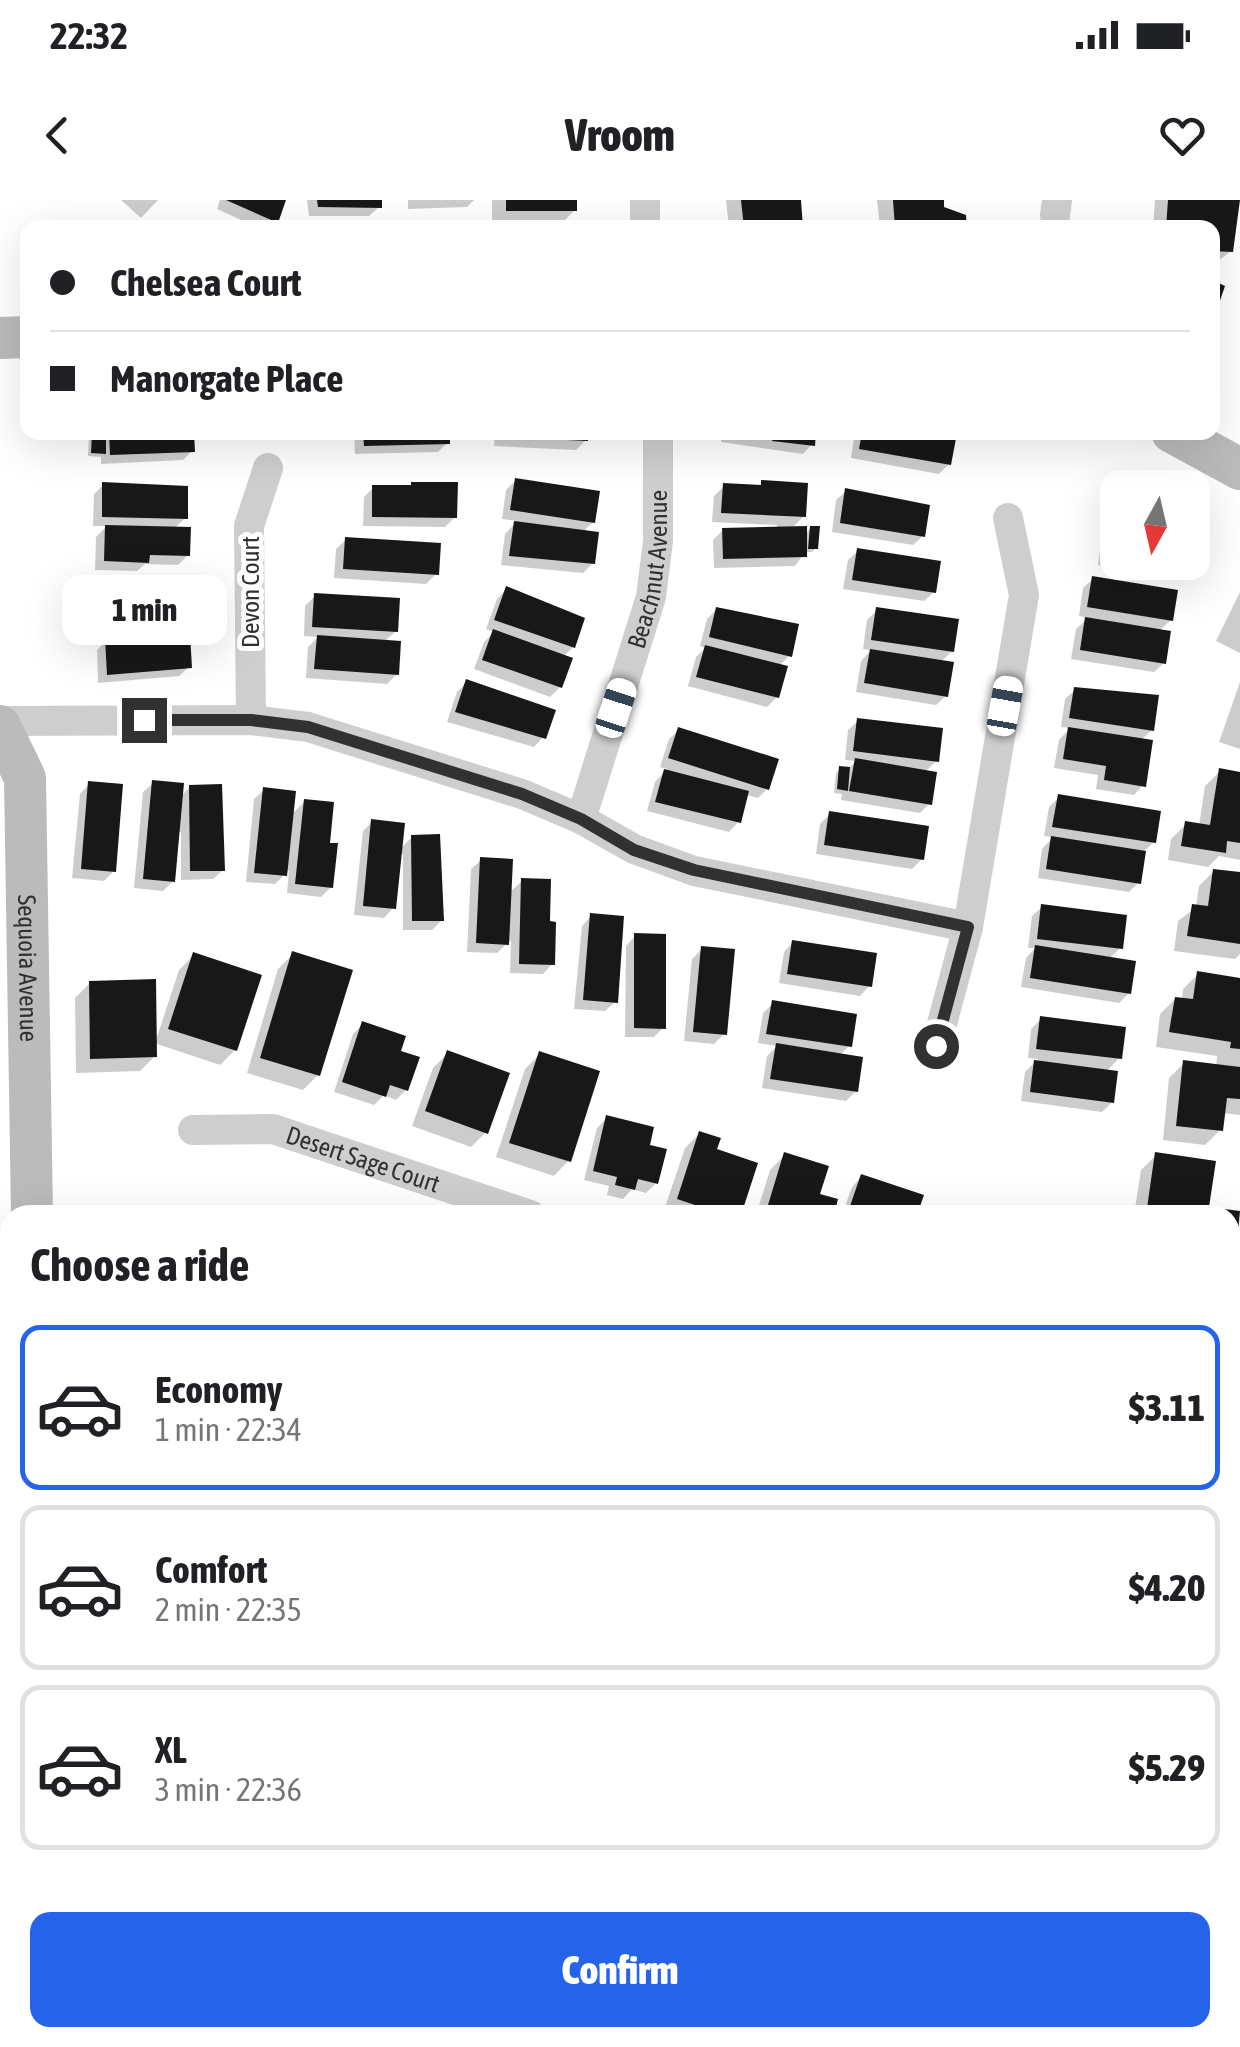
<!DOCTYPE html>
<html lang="en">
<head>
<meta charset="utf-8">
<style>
  :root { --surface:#fff; --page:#f2f2f2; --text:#202124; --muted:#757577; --line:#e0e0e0; --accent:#2563eb }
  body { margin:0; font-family:"Asap Condensed",sans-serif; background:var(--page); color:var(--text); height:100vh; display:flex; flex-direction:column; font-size:38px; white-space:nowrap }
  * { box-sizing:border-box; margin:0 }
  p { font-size:32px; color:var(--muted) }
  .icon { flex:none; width:55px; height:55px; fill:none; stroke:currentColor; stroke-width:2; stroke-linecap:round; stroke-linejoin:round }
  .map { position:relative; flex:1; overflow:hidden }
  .side { position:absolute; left:0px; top:1005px; width:1240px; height:842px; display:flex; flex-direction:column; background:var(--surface); border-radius:30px 30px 0 0; box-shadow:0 10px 40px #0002 }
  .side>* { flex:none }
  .banner { position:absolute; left:20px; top:20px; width:1200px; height:220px; border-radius:20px; box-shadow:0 10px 40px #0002; display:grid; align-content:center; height:220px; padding:0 30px; background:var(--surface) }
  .needle { width:65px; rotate:188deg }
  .fabs { position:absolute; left:1100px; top:270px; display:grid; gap:20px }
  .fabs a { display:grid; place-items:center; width:110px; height:110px; border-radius:20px; background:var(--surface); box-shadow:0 10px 40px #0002; font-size:50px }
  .end { position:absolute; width:45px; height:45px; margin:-22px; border:12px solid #313131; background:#fff; box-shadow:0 0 0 5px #fff }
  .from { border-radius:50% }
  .bubble { position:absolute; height:70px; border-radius:20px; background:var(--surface); box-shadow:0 10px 40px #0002; font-size:32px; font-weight:800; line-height:70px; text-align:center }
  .car { position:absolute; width:30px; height:60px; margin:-30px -15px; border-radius:12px; box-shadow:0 0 8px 2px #0007; background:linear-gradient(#fff 24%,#345 0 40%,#fff 0 76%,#345 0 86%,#fff 0) }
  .banner b { display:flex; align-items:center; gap:35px; height:95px; font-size:38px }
  .banner b+b { border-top:2px solid var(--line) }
  .banner i { width:25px; height:25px; background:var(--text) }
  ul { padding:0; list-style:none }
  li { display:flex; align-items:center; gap:30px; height:165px; margin:0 20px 15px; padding:0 10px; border:5px solid var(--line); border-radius:20px }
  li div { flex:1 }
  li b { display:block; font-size:38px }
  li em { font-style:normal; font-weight:800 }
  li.active { border-color:var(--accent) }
  li>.icon { width:90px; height:90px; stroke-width:1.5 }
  h2 { padding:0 30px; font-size:45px; line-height:120px }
  .action { display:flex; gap:20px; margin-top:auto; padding:20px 30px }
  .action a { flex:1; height:115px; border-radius:20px; background:var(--accent); color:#fff; font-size:40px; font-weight:800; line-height:115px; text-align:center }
  .status { display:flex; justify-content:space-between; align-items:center; height:70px; padding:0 50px; background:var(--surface); direction:ltr }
  .status svg { height:28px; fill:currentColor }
  header { display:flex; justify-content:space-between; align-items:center; height:130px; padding:0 30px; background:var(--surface); font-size:45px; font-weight:800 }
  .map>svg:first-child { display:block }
</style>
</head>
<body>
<div class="status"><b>22:32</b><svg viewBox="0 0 49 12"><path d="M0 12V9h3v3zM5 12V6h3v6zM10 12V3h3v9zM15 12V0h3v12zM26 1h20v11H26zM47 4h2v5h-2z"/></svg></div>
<header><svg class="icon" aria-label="back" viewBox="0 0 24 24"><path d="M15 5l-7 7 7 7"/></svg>Vroom<svg class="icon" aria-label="heart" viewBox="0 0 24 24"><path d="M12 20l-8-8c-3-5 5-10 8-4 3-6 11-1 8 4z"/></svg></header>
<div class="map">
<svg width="1240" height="1847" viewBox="0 0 1240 1847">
  <rect width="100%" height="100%" fill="#fff"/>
  <g fill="#0003">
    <polygon points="121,0 158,0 141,18"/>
    <polygon points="220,0 283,0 276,21 269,28 259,28 217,9"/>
    <polygon points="307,0 379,0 379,7 369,16 309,16"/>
    <polygon points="408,0 474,0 467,7 408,9"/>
    <polygon points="492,0 574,0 575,10 560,25 492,25"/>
    <polygon points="726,0 798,0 800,28 729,28"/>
    <polygon points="877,0 942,0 941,9 964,28 880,28"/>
    <polygon points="1155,0 1238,0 1231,51 1212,66 1212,28 1153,28"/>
    <polygon points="89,232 192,232 192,251 183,260 101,264 101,257 88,256"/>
    <polygon points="354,232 447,232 447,243 438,252 355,254"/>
    <polygon points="495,232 586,232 586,240 576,250 494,246"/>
    <polygon points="722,232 814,232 812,244 803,254 721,242"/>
    <polygon points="855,232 954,235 949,264 939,274 851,258"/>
    <polygon points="516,280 593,322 582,333 593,363 583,373 501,365 505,334 517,321 502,319 506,290"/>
    <polygon points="762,283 804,316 791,329 804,335 811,328 816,348 812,352 805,352 795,366 714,368 713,340 723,330 777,329 777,325 712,322 714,296 724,286 758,288"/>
    <polygon points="103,285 185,318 174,329 188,355 178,365 145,364 137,371 95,370 96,337 107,326 93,326 94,294"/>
    <polygon points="373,288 455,317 445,327 363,326 364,297"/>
    <polygon points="846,291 923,336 913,345 832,332 836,300"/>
    <polygon points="1112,325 1118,326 1118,362 1191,365 1182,374 1098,365 1102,335"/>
    <polygon points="346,340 436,374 426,384 334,378 336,349"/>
    <polygon points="858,351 934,392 924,401 843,389 848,360"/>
    <polygon points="1093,379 1171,420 1159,431 1164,463 1154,472 1071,459 1076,429 1088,418 1079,416 1083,388"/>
    <polygon points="507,389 573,447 563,457 560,487 550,497 474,469 484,442 494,432 486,429 497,399"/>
    <polygon points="1240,392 1240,453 1216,441"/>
    <polygon points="315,396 396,431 384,442 397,474 387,484 306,478 308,447 318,437 304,436 305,406"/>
    <polygon points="105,399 188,426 177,438 189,467 179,476 98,483 97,450 109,438 96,438 95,409"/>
    <polygon points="717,409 789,456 779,466 777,497 767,507 688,486 696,457 705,448 700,446 707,419"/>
    <polygon points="877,410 952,451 941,462 946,496 936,505 856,492 861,461 871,450 863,449 867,420"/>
    <polygon points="467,482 543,537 534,547 447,522 457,492"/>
    <polygon points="1240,482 1240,549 1219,542"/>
    <polygon points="1075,490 1152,530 1140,541 1143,585 1134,595 1096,589 1098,575 1054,568 1059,540 1070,528 1061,527 1065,499"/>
    <polygon points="858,521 937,560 924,573 929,604 920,613 841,600 842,594 834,593 836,573 840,569 848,569 856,561 845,560 848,530"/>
    <polygon points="679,530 767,589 758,598 746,595 738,622 729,632 647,611 655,582 667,569 660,567 669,539"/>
    <polygon points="1220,571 1240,574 1240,660 1219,656 1208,667 1168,660 1171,639 1186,624 1199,626 1205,586"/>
    <polygon points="153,583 180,597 190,587 223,670 213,679 181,680 181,632 177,632 173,681 163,691 134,688 143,592"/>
    <polygon points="89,584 114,671 104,681 72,678 80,594"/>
    <polygon points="264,590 290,616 305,601 327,645 331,687 321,697 287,693 289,670 275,684 246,682 254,599"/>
    <polygon points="1059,597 1154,642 1143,652 1139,682 1129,692 1038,678 1042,649 1053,637 1044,636 1049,607"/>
    <polygon points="830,614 922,659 912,669 816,654 820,624"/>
    <polygon points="372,622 399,650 412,637 442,720 432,730 403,730 403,654 399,653 393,708 384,718 354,715 363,631"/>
    <polygon points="481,660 509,693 522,681 547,724 552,764 543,774 510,773 511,740 497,753 467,752 471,669"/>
    <polygon points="1214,671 1240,675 1240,754 1235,759 1174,751 1178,721 1196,707 1199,686"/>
    <polygon points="1042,707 1120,748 1109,759 1129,793 1119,803 1021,787 1026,758 1035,748 1028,748 1032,716"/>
    <polygon points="591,716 615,802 605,811 574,809 582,726"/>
    <polygon points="635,736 663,828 654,837 625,837 626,746"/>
    <polygon points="793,742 869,786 860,796 779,783 784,752"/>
    <polygon points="702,749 724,834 714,844 684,841 692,759"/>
    <polygon points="293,754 318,875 303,890 247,873 278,769"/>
    <polygon points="194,755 235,850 220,865 154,843 155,856 140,871 76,873 75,798 90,783 155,843 179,770"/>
    <polygon points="1198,774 1240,780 1240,915 1222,913 1220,930 1205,945 1163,940 1169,878 1184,863 1216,867 1217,856 1156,847 1160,814 1175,799 1182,800 1183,789"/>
    <polygon points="773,803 849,846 839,856 856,891 846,901 762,888 767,856 777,846 758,843 763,813"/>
    <polygon points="1041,819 1119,858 1106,872 1112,902 1102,912 1021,901 1025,872 1038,859 1028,858 1031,829"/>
    <polygon points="363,824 398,852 406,890 396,900 384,895 374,905 334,892 353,834"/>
    <polygon points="448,853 485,933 471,947 412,926 433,868"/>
    <polygon points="540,854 568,961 554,976 496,957 525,869"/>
    <polygon points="607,918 647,946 656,983 646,993 632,989 623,999 607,995 609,986 584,980 597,928"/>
    <polygon points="700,933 714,950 738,1015 663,1013 685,948"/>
    <polygon points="785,955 817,996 831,1015 756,1015 770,970"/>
    <polygon points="1156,955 1206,1009 1239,1014 1235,1042 1230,1047 1230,1015 1134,1015 1141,970"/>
    <polygon points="861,977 915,1015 842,1015 852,987"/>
    <polygon points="298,1009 318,1015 292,1015"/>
    <polygon points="1230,1811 1240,1826 1240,1847 1182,1847 1180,1843 1186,1838 1230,1838"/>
    <polygon points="34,1838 105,1838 104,1842 109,1838 183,1838 182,1847 31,1847"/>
    <polygon points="195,1838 219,1838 260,1842 259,1847 187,1847"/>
    <polygon points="678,1838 754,1838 750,1847 677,1847"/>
    <polygon points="861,1838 934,1838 933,1847 860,1847"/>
  </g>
  <g fill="#181818">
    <polygon points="226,0 286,0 278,23"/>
    <polygon points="317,0 382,0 382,8 318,7"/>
    <rect x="506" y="0" width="71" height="11"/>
    <polygon points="741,0 801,0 803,28 744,28"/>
    <polygon points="893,0 944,0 944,7 966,15 967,28 895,28"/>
    <polygon points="1168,0 1240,0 1233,52 1212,51 1212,28 1166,28"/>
    <polygon points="1212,80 1225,86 1213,121 1212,121"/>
    <polygon points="92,232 106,232 106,254 91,253"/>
    <polygon points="109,232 194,232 195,252 110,255"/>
    <polygon points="363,232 450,232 450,244 364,246"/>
    <polygon points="503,232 589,232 588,241 502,237"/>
    <polygon points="749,232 816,232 815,246 772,241 773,238 749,235"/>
    <polygon points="862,232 957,233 951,265 859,249"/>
    <polygon points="515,278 600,291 595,323 510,310"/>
    <polygon points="761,280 808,283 806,317 721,313 723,283 761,285"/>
    <polygon points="102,282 188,286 188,319 102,317"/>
    <polygon points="411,282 458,282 457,318 372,317 372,285 411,285"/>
    <polygon points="845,288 930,305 925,337 840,323"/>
    <polygon points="514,321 599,332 595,364 509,356"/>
    <polygon points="1111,323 1118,324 1118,357 1106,356"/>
    <polygon points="105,325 191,327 190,356 150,355 149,363 104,361"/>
    <polygon points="807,326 807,357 723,359 722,328"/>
    <polygon points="810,326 820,326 818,349 808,349"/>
    <polygon points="345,337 441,343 439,375 343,369"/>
    <polygon points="857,348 941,361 936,393 852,380"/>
    <polygon points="1092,376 1178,390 1173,421 1087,407"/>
    <polygon points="506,386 585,418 575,448 494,420"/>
    <polygon points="314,393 400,398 398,432 312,427"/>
    <polygon points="190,394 191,427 105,430 104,397"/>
    <polygon points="716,407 799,424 792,457 709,437"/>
    <polygon points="876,407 959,419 954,452 871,440"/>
    <polygon points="1085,417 1171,431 1166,464 1080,450"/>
    <polygon points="493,429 573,458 562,488 482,460"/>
    <polygon points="190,434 192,468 107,475 105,438"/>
    <polygon points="317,435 401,441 399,475 314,469"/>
    <polygon points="705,445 788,466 779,498 696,477"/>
    <polygon points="870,449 954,462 948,497 864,483"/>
    <polygon points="466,479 556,510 546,539 455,512"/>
    <polygon points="1074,487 1159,495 1154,531 1069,518"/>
    <polygon points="857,518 943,528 939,562 853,551"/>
    <polygon points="678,527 779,559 769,590 668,558"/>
    <polygon points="1068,527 1153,540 1146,587 1104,580 1106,566 1063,559"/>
    <polygon points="855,558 937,572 932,605 849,591"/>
    <polygon points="839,566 850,567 848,591 837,589"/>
    <polygon points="1219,568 1240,572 1240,643 1227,641 1226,653 1181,646 1185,621 1210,625"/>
    <polygon points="664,569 749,591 741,623 655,602"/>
    <polygon points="152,580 184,583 175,682 143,679"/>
    <polygon points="88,581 123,584 116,672 81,669"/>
    <polygon points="222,584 225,671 190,671 189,585"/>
    <polygon points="263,587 296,591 287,676 254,673"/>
    <polygon points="1058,594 1161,611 1156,643 1052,627"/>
    <polygon points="304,599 334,602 330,643 338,643 333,688 295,684"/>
    <polygon points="829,611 929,626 924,660 824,645"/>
    <polygon points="371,619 405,623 396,709 363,706"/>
    <polygon points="440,634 444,721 412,721 411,635"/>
    <polygon points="1051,636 1146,651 1141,684 1046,669"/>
    <polygon points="480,657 513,659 509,745 476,743"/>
    <polygon points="1213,669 1240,672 1240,744 1187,736 1192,704 1208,706"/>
    <polygon points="521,678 551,679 550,721 556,722 555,765 519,764"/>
    <polygon points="1041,704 1127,715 1123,749 1037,739"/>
    <polygon points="590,713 624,716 618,803 583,800"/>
    <polygon points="634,733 666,734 666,829 634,828"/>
    <polygon points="792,740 877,753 872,787 787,774"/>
    <polygon points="1035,745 1136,761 1131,794 1030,778"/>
    <polygon points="701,746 735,749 727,835 693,832"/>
    <polygon points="292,751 353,770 320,876 260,858"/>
    <polygon points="193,752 262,775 237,851 168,829"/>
    <polygon points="1197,771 1240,778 1240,849 1230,848 1231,842 1169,832 1175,797 1193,799"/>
    <polygon points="156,779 157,857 90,859 89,781"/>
    <polygon points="772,800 857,814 852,847 766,834"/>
    <polygon points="1040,816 1126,827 1122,859 1036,849"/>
    <polygon points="362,821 406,836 401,851 420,857 408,891 390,885 386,897 342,882"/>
    <polygon points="776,843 863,857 858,892 770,879"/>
    <polygon points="447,850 510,873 488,934 425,911"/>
    <polygon points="539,851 600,871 571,962 509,943"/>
    <polygon points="1034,860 1118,871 1114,903 1030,892"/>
    <polygon points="1183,860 1240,867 1240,899 1227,898 1223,931 1176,926"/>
    <polygon points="606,915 654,927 650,945 667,949 658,984 638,979 635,990 615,985 617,977 593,971"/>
    <polygon points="699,931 721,938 717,949 758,963 741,1015 725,1015 677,999"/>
    <polygon points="784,952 829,966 820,994 838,999 834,1015 765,1015"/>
    <polygon points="1155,952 1216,961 1209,1007 1240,1011 1237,1043 1230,1042 1230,1015 1146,1015"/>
    <polygon points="861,974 924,995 917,1015 847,1015"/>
    <polygon points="1233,1807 1240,1821 1240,1847 1181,1847 1200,1838 1230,1838 1230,1808"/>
    <polygon points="39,1838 107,1838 106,1847 38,1847"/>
    <polygon points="118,1838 185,1838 184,1847 117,1847"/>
    <polygon points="196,1838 240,1838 263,1840 262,1847 195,1847"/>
    <polygon points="719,1838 757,1838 756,1845"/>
    <polygon points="873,1838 936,1838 935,1847 872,1847"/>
  </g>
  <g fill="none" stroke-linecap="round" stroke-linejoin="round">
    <g stroke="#cecece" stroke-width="30">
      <polyline points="1055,15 1057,0"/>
      <polyline points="645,28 645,0"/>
      <polyline points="251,520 249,326 268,268"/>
      <polyline points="0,521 251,520 308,527 522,594 581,619 634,649 694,671 968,727"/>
      <path id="s1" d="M 581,619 L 651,397 L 658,341 L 658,232"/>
      <polyline points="936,846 968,727 1024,395 1008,318"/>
      <path id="s2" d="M 193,930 L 273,929 L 530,1015"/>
      <polyline points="0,1322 10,1322"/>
      <polyline points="1240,1488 1234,1607 1240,1659"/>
      <polyline points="475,1838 498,1847"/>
      <polyline points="789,1847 791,1838"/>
    </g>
    <g stroke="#bbb" stroke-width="42">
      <polyline points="0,138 28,137"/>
      <polyline points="1172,232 1240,269"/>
      <path id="s3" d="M 0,526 L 25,578 L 32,1015"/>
      <polyline points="0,1758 10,1694"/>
    </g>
  </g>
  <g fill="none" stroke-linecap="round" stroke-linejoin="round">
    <polyline stroke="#313131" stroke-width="12" points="144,520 251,520 308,527 522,594 581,619 634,650 694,670 968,727 936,846"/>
  </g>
  <g text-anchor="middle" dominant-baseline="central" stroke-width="10" stroke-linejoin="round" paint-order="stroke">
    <g font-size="25" fill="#313131" stroke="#fff">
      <text stroke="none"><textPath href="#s1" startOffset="260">Beachnut Avenue</textPath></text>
      <text transform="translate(250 392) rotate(-90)">Devon Court</text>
      <text stroke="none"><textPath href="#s3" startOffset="248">Sequoia Avenue</textPath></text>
      <text stroke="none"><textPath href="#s2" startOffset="175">Desert Sage Court</textPath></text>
    </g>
  </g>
</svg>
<div class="fabs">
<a><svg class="needle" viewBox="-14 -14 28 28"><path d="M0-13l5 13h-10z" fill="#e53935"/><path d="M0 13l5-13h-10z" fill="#757577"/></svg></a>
</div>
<i class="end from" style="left:936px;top:846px"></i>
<i class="end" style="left:144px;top:520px"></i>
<div class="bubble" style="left:62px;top:375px;width:165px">1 min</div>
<i class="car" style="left:1005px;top:506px;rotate:10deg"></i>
<i class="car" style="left:616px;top:508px;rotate:18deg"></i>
<div class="banner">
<b><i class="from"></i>Chelsea Court</b>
<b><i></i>Manorgate Place</b>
</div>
<section class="side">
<h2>Choose a ride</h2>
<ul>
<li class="active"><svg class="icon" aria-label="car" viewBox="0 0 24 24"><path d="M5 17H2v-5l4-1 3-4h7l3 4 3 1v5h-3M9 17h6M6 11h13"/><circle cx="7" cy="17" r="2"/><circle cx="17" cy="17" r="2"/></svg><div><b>Economy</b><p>1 min · 22:34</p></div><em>$3.11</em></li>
<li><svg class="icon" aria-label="car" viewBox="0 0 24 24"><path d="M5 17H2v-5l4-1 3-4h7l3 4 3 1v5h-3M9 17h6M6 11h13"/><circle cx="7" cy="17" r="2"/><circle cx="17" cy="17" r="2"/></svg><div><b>Comfort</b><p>2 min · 22:35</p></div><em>$4.20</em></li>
<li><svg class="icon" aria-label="car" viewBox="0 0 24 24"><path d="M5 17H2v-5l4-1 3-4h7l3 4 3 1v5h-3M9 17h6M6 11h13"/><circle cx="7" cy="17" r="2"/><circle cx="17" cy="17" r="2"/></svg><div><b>XL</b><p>3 min · 22:36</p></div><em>$5.29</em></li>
</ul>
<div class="action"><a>Confirm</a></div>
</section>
</div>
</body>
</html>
